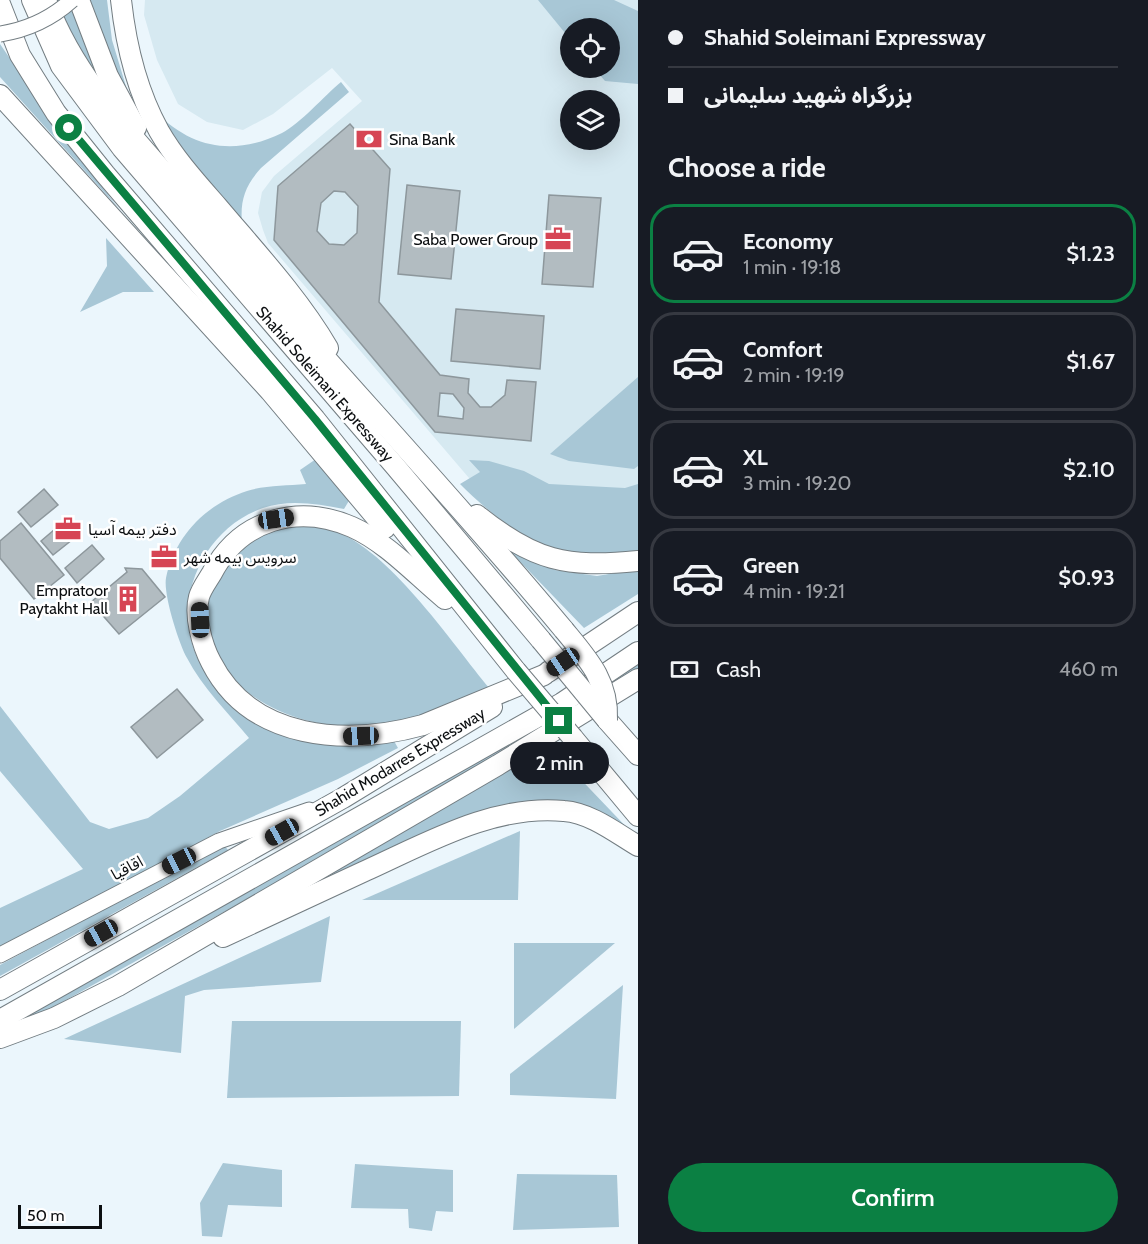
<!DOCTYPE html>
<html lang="en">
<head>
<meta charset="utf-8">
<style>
  :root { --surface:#171b24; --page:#242831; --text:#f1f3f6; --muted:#9ea1a6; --line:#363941; --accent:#0b8043 }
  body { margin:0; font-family:Cabin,"Noto Sans Arabic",sans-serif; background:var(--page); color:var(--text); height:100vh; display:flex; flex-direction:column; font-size:22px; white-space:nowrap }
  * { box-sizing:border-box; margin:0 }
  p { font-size:20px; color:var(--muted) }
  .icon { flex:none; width:33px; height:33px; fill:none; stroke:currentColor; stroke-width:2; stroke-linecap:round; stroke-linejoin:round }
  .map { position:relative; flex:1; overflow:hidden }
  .drawer { display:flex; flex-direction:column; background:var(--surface); width:510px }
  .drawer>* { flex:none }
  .top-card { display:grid; align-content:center; height:132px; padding:0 30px; background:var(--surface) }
  .fabs { position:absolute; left:560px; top:18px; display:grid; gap:12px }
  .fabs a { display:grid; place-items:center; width:60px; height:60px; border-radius:50%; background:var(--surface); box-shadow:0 6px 24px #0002; font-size:30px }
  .scale { position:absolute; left:18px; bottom:15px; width:84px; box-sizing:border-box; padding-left:6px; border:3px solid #0c0f11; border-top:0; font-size:16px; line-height:21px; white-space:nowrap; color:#0c0f11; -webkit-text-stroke:4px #fff; paint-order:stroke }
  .end { position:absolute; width:27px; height:27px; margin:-14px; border:8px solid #0b8043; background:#fff; box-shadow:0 0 0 3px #fff }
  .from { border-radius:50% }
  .bubble { position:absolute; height:42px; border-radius:21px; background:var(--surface); box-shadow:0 6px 24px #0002; font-size:20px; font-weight:600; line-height:42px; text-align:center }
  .car { position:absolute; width:18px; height:36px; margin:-18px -9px; border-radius:8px; box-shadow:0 0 4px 2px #0007; background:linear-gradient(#222 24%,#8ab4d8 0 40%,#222 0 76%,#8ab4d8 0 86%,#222 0) }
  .top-card b { display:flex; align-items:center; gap:21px; height:57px; font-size:22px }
  .top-card b+b { border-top:2px solid var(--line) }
  .top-card i { width:15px; height:15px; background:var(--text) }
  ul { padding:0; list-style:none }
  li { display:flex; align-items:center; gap:18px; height:99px; margin:0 12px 9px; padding:0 18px; border:3px solid var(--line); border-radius:24px }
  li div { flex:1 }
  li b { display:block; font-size:22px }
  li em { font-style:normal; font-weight:600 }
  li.selected { border-color:var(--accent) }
  li>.icon { width:54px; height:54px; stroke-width:1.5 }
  h2 { padding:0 30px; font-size:27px; line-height:72px }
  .pay { display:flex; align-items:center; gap:15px; height:66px; padding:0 30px; font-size:22px }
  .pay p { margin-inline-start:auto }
  .action { display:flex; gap:12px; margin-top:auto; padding:12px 30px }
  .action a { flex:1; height:69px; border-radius:36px; background:var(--accent); color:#fff; font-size:24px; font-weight:600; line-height:69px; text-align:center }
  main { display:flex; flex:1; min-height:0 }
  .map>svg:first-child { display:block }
</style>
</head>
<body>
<main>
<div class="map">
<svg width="638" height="1244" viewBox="0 0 638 1244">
  <rect width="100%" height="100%" fill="#ebf6fc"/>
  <path fill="#d6e9f1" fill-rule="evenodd" d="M 145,0 L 638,0 L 638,521 L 506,507 L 469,478 L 268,243 L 263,230 L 258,213 L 262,192 L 274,176 L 362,101 L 332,68 L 273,114 L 243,130 L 207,122 L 178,104 L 157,60 L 144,15 ZM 570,28 L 609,28 L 609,68 L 570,68 ZM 570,100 L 609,100 L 609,140 L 570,140 Z"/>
  <g fill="#a8c7d6">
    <polygon points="52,0 71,0 100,82 94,81"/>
    <polygon points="86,0 107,0 112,40 134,113"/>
    <polygon points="538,0 614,0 638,11 638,84 605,81 594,68 609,68 609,28 570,28 570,39"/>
    <polygon points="0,44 72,149 120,210 0,77"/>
    <path d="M 341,82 L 349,92 L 261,168 C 245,186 240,200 242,224 L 187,160 L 156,112 C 192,149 235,156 282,133 C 301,123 324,96 341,82 Z"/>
    <polygon points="106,238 154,292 123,292 80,312 107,266"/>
    <polygon points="638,377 638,466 634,469 569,461 550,454"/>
    <path d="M 316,459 L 350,499 L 344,509 C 317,504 289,499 263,508 C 201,529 168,607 201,665 C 205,673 212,685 219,690 C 235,703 259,710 277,719 C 292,726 310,739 326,742 C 346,747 374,744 394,741 L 398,748 L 338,779 L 220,831 L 0,953 L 0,908 L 83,869 L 0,771 L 0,706 L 90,822 L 109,829 L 148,818 L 180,796 L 249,738 C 228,713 202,687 187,658 C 179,644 163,594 166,578 C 175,536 206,504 247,491 C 266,485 286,486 306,484 L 300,470 Z"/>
    <path d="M 469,460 L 489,461 L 524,471 L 549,484 L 625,488 L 638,484 L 638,554 C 617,554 594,556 573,554 C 533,550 487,511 460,484 L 480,472 Z"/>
    <path d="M 309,525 C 319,527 331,528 340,533 C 395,558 451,642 490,689 C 455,704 420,721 382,726 C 320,733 242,711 214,650 C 200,619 210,570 237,549 C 243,543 253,540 261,536 C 267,533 274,527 281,526 C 290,524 300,525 309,525 Z"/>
    <polygon points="498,539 555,570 597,576 638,569 638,594 584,628"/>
    <polygon points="638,659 638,671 365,833 32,1019 28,1013"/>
    <polygon points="547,744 633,834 603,818 564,801 510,804 446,824 248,918"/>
    <polygon points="520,831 518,900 362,900"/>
    <polygon points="224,845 228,850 0,976 0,965"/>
    <polygon points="330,916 321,982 204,990 185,996 181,1053 64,1039"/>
    <polygon points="514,943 615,943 514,1029"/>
    <polygon points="623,985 616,1099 510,1095 510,1074"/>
    <polygon points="232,1021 461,1021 459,1096 227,1098"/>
    <polygon points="223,1163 282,1170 282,1207 228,1205 222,1237 202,1236 200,1203"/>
    <polygon points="355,1164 453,1170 453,1212 436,1211 432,1231 409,1228 408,1209 351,1208"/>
    <polygon points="517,1174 617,1175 619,1227 513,1230"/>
  </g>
  <g fill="#b2bcc1" stroke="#8d979c" stroke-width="1.5" fill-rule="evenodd">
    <path d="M 350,124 L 390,169 L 379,302 L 440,375 L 469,379 L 468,393 L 480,407 L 491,407 L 505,395 L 507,380 L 536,382 L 531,441 L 435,432 L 274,240 L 278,186 ZM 334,191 L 345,192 L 358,206 L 357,233 L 344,245 L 329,244 L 317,231 L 321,203 ZM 440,393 L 453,394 L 464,408 L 463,419 L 438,416 Z"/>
    <polygon points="407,185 460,191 451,279 398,274"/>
    <polygon points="549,195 601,198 593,287 542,284"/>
    <polygon points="456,309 544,316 540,369 451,361"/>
    <polygon points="44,489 58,505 31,527 18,512"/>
    <polygon points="68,518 82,532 53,555 41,541"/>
    <polygon points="21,523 64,575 34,599 0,558 0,541"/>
    <polygon points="92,545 104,559 77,583 65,568"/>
    <polygon points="125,568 142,569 165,597 119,634 91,602 127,572"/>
    <polygon points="177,689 203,720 157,758 131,727"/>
  </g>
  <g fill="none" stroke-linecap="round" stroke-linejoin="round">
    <g stroke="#737d82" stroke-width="17">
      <polyline id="secondary" points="0,955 219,841 309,810"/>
    </g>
    <g stroke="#737d82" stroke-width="22">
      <g id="highway">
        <polyline points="32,0 61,66 122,148 395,466 541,640"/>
        <path d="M 46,0 C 76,83 140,143 196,209 C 316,352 445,487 564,630"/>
        <polyline points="79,0 108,76 136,128"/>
        <path d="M 121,0 C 126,46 137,91 159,131 C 175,159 197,183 218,207 C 256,252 298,297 328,348"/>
        <polyline points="0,4 20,55 56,113 105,174 315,419 516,671"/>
        <polyline points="0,95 270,391 385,528"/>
        <path d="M 477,515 C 534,561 566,568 638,561"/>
        <path d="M 445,599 C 416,575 386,542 352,527 C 297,503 240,520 212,573 C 208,580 201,589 199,597 C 194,616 202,645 211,662 C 251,741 347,746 423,725 L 544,675"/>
        <polyline points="548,672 638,612"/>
        <polyline points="607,720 638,755"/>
        <polyline points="573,738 638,816"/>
        <path d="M 223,937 C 271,915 318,893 365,871 C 427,843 494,804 564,811 C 591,813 616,833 638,846"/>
        <polyline points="0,990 343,798 492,707"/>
        <polyline points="0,1020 562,703 638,652"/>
        <polyline points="0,1038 54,1018 118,986 498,765 638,679"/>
      </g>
    </g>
    <use href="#secondary" stroke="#fff" stroke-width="15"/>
    <use href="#highway" stroke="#fff" stroke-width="20"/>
    <g stroke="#737d82" stroke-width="17" stroke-linecap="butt">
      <path id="secondary-bridge" d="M 0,34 C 27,30 52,18 72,0"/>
    </g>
    <g stroke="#737d82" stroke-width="22" stroke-linecap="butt">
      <g id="highway-bridge">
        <path d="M 564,630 C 587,658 609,681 607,720"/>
        <polyline points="541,640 607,720"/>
        <polyline points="516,671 573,738"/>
      </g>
    </g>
    <use href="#secondary-bridge" stroke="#fff" stroke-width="15"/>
    <use href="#highway-bridge" stroke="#fff" stroke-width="20"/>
  </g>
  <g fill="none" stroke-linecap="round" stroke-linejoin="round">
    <polyline stroke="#0b8043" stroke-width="8" points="69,128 315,419 559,721"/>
  </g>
  <defs>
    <g id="bank-bare" transform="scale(2.07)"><path d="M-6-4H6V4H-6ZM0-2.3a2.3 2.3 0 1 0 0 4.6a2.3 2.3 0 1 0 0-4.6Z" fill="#d64554" stroke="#fff" stroke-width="2.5" paint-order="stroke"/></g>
    <g id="office-bare" transform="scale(2.07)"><path d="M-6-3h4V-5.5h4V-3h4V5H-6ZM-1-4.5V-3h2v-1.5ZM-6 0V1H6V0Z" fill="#d64554" stroke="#fff" stroke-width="2.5" paint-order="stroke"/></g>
    <g id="building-bare" transform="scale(2.07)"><path d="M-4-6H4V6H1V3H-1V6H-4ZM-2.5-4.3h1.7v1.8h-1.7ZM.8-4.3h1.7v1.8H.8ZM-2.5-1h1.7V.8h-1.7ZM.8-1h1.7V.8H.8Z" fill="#d64554" stroke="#fff" stroke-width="2.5" paint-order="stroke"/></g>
  </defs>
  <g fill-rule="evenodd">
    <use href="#bank-bare" x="369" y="139"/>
    <use href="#office-bare" x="558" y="239"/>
    <use href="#office-bare" x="68" y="529"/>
    <use href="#office-bare" x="164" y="557"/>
    <use href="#building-bare" x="128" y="599"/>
  </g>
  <g text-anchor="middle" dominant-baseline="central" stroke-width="5" stroke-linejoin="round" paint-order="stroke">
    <g font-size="16" fill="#0c0f11" stroke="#fff" text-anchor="start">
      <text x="389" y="139">Sina Bank</text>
      <text x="538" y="239" text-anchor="end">Saba Power Group</text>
      <text x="88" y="529">دفتر بیمه آسیا</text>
      <text x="184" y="557">سرویس بیمه شهر</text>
      <text x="108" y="590" text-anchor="end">Empratoor<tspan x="108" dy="18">Paytakht Hall</tspan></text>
    </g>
    <g font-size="16" fill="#0c0f11" stroke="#fff">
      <text transform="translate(325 384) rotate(49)">Shahid Soleimani Expressway</text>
      <text transform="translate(400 762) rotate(-31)">Shahid Modarres Expressway</text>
      <text transform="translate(127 868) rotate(-28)">اقاقیا</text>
    </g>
  </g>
</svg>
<div class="fabs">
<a><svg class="icon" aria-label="locate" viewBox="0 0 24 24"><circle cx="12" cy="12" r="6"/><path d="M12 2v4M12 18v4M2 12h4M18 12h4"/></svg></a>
<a><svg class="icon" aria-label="layers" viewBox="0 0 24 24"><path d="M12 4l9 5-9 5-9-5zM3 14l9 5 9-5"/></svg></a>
</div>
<div class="scale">50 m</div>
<i class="end from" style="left:69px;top:128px"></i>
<i class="end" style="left:559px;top:721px"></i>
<div class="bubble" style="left:510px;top:742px;width:99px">2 min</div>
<i class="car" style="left:276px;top:519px;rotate:82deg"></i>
<i class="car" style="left:200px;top:620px;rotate:358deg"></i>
<i class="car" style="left:563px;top:662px;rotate:236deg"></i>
<i class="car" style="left:361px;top:736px;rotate:268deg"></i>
<i class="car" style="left:282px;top:832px;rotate:241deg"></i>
<i class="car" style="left:179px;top:861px;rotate:243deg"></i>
<i class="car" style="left:101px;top:933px;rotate:241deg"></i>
</div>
<section class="drawer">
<div class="top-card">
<b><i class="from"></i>Shahid Soleimani Expressway</b>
<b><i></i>بزرگراه شهید سلیمانی</b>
</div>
<h2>Choose a ride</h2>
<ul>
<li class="selected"><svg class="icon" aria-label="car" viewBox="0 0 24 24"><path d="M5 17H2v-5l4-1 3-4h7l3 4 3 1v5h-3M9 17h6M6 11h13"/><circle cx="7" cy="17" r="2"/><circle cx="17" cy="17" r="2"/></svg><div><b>Economy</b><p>1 min · 19:18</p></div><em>$1.23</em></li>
<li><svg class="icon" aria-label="car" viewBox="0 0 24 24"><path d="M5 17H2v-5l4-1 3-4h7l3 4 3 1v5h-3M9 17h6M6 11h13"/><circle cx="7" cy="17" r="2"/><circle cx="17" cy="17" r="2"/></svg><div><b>Comfort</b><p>2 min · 19:19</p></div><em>$1.67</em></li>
<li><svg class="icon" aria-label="car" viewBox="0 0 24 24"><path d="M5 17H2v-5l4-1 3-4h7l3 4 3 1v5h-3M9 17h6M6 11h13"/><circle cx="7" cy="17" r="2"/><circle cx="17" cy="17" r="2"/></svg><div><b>XL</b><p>3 min · 19:20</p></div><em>$2.10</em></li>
<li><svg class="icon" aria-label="car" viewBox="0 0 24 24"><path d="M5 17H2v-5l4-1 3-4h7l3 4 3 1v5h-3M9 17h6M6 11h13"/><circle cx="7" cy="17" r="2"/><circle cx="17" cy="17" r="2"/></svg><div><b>Green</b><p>4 min · 19:21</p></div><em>$0.93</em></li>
</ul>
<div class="pay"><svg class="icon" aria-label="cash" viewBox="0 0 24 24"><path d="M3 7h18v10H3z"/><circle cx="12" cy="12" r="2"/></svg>Cash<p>460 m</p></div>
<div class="action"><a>Confirm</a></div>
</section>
</main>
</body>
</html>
